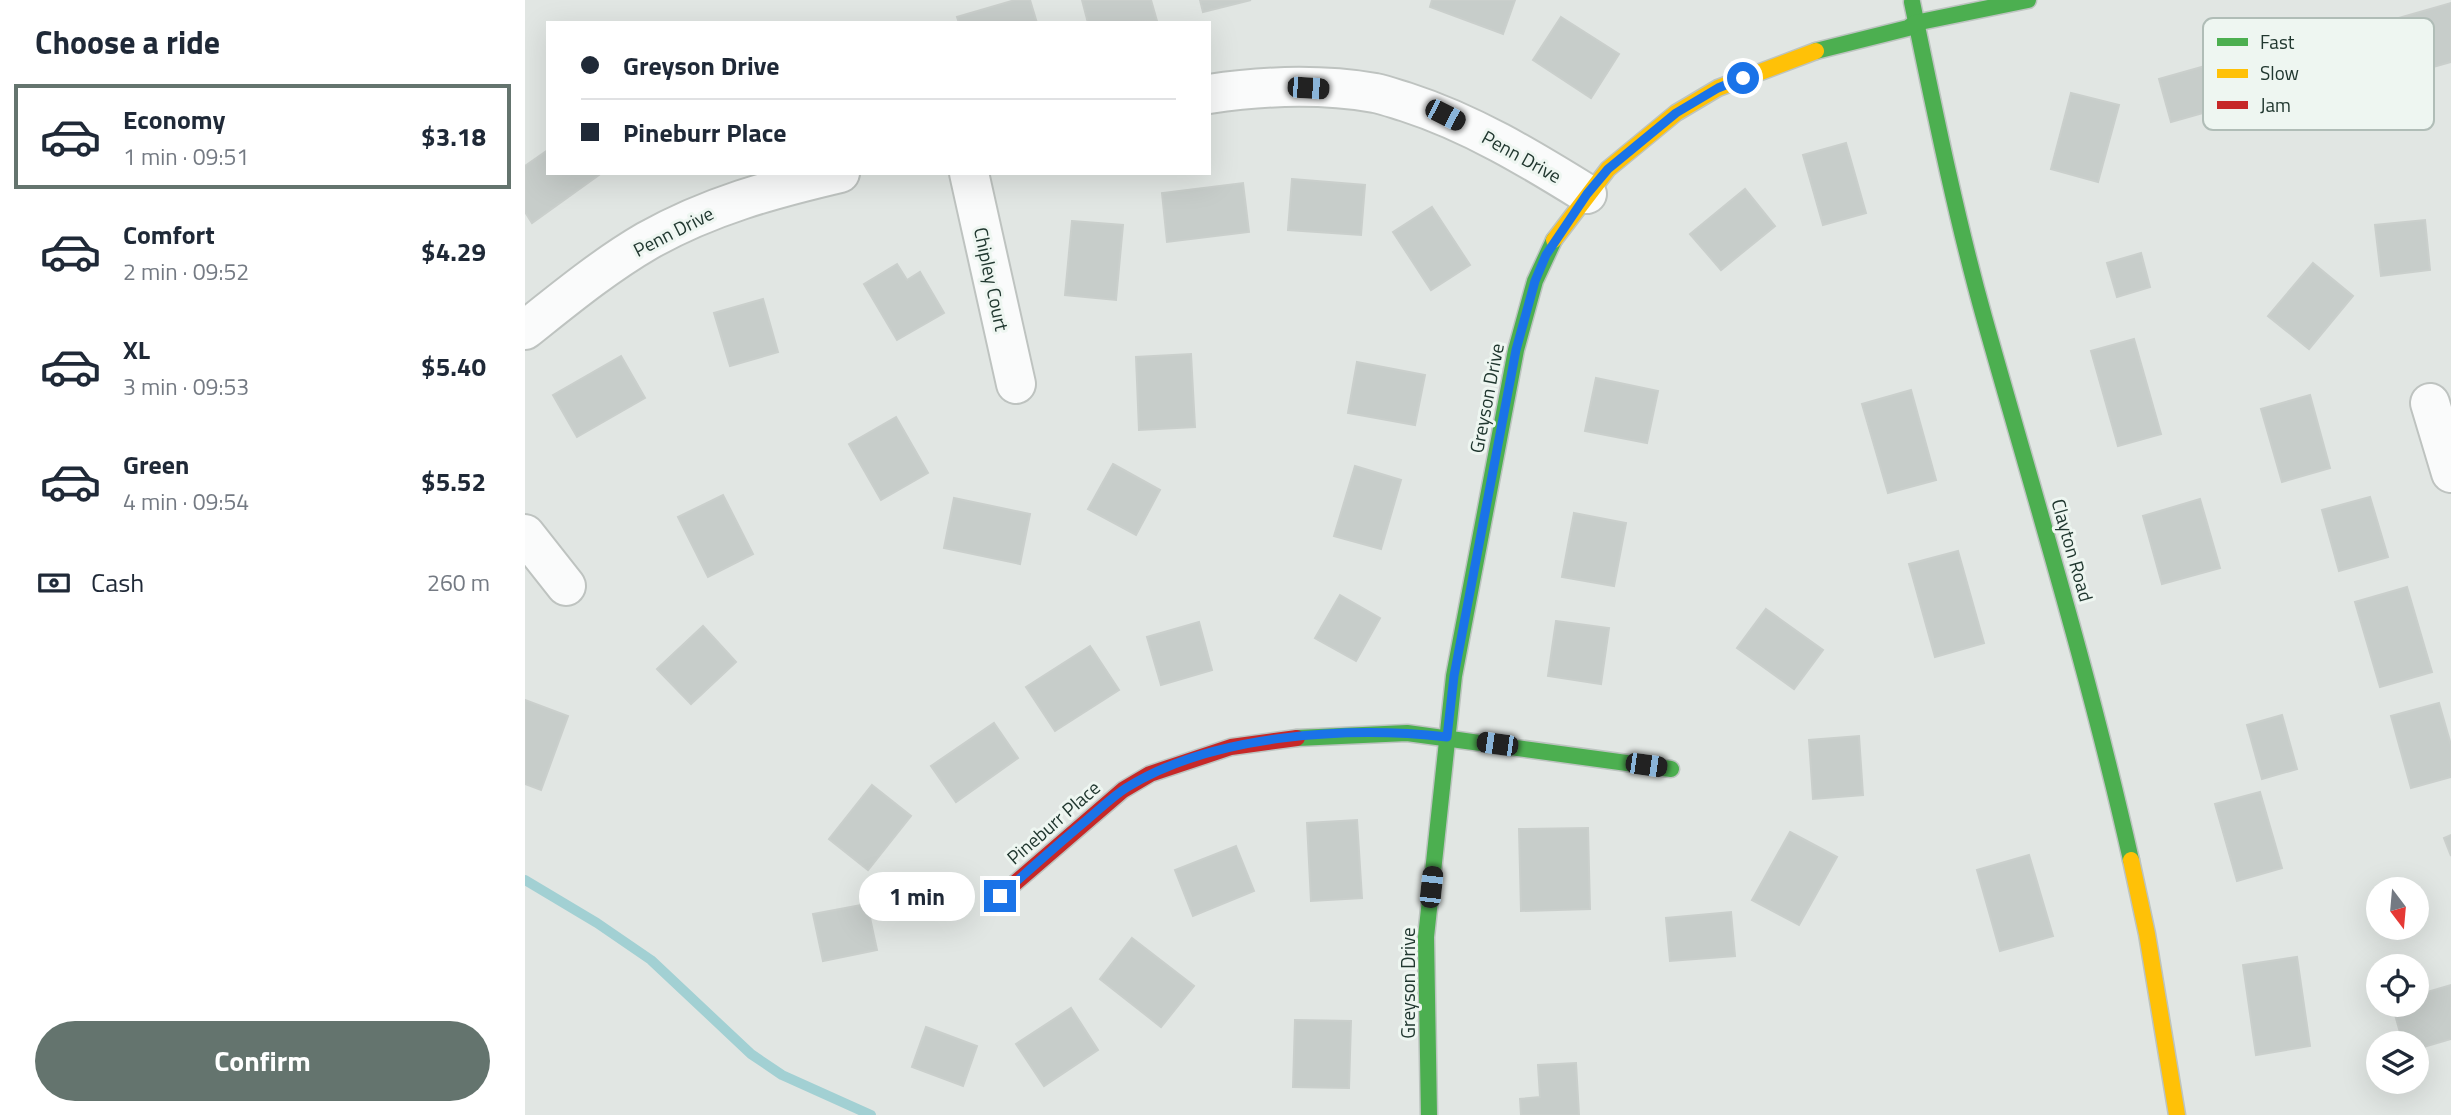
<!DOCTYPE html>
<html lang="en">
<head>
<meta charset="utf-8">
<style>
  :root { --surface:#fff; --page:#f6f6f7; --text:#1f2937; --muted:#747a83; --line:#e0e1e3; --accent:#64746e }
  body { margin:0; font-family:"Titillium Web",sans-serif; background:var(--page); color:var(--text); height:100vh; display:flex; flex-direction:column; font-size:26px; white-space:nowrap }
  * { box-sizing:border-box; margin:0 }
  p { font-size:23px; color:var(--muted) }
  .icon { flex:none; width:38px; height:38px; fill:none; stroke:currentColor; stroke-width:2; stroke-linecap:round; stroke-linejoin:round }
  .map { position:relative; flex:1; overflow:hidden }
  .sheet { display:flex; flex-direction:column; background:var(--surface); width:525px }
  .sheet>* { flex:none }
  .top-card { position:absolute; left:21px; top:21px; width:665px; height:154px; border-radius:0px; box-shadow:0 7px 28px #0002; display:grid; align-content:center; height:154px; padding:0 35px; background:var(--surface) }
  .needle { width:46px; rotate:164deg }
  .tools { position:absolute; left:1841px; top:877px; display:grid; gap:14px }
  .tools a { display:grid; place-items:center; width:63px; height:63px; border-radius:50%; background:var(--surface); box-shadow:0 7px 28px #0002; font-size:35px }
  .end { position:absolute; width:32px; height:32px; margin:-16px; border:9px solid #1a73e8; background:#fff; box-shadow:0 0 0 4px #fff }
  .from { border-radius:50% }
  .bubble { position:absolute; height:49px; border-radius:24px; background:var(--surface); box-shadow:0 7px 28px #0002; font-size:23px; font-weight:700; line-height:49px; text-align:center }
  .car { position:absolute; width:21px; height:42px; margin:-21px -10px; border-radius:9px; box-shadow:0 0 5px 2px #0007; background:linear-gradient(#222 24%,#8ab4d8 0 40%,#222 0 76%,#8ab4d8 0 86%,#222 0) }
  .top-card b { display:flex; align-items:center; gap:24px; height:66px; font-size:26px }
  .top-card b+b { border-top:2px solid var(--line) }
  .top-card i { width:18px; height:18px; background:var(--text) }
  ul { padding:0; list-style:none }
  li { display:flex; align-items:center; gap:21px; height:105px; margin:0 14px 10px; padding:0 21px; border:4px solid transparent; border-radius:0px }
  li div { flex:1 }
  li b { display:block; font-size:26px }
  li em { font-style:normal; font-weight:700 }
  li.active { border-color:var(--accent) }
  li>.icon { width:63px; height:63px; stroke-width:1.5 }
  h2 { padding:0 35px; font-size:32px; line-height:84px }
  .pay { display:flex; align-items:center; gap:18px; height:77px; padding:0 35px; font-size:26px }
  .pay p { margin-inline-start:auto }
  .cta { display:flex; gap:14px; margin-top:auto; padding:14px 35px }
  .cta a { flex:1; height:80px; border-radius:42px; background:var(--accent); color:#fff; font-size:28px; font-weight:700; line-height:80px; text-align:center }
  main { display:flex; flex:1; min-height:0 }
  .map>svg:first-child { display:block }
</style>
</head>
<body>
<main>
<section class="sheet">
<h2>Choose a ride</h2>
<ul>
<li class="active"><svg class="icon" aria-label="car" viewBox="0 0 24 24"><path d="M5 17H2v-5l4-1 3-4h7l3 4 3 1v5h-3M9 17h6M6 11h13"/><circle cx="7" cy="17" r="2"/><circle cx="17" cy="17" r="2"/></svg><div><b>Economy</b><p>1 min · 09:51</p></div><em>$3.18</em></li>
<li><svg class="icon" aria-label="car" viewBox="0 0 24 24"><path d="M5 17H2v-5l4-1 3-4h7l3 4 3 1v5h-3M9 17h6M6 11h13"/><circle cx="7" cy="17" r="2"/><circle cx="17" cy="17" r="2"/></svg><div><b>Comfort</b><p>2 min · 09:52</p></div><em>$4.29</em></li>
<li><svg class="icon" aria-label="car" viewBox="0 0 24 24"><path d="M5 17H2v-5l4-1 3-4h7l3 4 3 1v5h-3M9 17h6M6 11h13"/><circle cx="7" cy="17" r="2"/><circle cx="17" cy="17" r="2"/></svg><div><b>XL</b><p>3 min · 09:53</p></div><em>$5.40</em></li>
<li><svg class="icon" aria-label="car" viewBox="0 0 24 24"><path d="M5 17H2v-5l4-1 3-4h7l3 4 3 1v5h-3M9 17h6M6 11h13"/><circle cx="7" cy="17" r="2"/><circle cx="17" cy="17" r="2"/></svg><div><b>Green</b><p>4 min · 09:54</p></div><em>$5.52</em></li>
</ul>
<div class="pay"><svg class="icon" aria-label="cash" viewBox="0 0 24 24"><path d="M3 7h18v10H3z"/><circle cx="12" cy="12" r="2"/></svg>Cash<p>260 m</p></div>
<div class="cta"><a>Confirm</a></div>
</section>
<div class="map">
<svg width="1926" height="1115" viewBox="0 0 1926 1115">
  <rect width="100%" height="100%" fill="#e1e6e3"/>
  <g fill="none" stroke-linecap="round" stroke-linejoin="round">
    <polyline stroke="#a2d0d3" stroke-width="10" points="0,880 72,923 126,960 226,1054 257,1075 346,1115"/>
  </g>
  <g fill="#c7cdca" stroke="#cacfcc" stroke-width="2">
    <polygon points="490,0 505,0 512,23 434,23 432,17"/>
    <polygon points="557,0 626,0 632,21 563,23"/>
    <polygon points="675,0 726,0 678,12"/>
    <polygon points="907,0 990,0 978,34 905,7"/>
    <polygon points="1926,3 1926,62 1869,78 1853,24"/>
    <polygon points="1036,17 1094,54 1066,98 1008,60"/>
    <polygon points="1680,66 1692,109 1646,122 1634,79"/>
    <polygon points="1546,93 1594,105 1573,182 1526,169"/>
    <polygon points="1321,143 1341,213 1298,225 1278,155"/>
    <polygon points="23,150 23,173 73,173 74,175 7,223 0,212 0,166"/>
    <polygon points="767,179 840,185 836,235 763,230"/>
    <polygon points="718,183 724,232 642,242 637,193"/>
    <polygon points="1220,189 1250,226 1196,270 1165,234"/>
    <polygon points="907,207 945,265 906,290 868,232"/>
    <polygon points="1900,220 1905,270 1856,276 1850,225"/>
    <polygon points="547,221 598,225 591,300 540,295"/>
    <polygon points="1616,253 1625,287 1592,297 1582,263"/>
    <polygon points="1788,263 1828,296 1784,349 1743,316"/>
    <polygon points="372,264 382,280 395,272 419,313 372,340 339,284"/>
    <polygon points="238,299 253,352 205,366 189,313"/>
    <polygon points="1609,339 1636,434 1593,446 1566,351"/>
    <polygon points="666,354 670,427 614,430 611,357"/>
    <polygon points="96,356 120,398 52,437 28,395"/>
    <polygon points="832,362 900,375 890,425 823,413"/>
    <polygon points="1071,378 1133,391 1122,443 1060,431"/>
    <polygon points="1386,390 1411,480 1363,493 1337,404"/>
    <polygon points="1785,395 1805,468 1757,482 1736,409"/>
    <polygon points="371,417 403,473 356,500 324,444"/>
    <polygon points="588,464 635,490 611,535 563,509"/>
    <polygon points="830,466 876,480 856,549 809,536"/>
    <polygon points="198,495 228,554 183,577 153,517"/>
    <polygon points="1845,497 1863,557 1814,571 1797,510"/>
    <polygon points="429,498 505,514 495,564 419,548"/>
    <polygon points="1675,499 1695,568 1637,584 1618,516"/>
    <polygon points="1049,513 1101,523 1089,586 1037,577"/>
    <polygon points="1433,551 1459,643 1410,657 1384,564"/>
    <polygon points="1882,587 1907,672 1855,687 1830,602"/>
    <polygon points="815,595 855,618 831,661 790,638"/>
    <polygon points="1241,609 1298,650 1269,689 1212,648"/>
    <polygon points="1031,621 1084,628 1076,684 1023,676"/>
    <polygon points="674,622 687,670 636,685 622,637"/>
    <polygon points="178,626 211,662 166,704 132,669"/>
    <polygon points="565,646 594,690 530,731 501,687"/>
    <polygon points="0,700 43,716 16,790 0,784"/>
    <polygon points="1914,703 1926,745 1926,777 1886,788 1866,716"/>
    <polygon points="1757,715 1772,769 1737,779 1722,725"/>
    <polygon points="469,723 493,758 431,802 406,766"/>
    <polygon points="1334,736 1338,795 1288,799 1284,740"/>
    <polygon points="347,785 386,816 343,870 304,839"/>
    <polygon points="1735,792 1757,868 1712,881 1690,804"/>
    <polygon points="832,820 837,898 786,901 782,823"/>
    <polygon points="1063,828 1065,909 996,911 994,829"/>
    <polygon points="1265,832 1312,857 1274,925 1227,900"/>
    <polygon points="1926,835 1926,856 1919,838"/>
    <polygon points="711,846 729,891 668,916 650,870"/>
    <polygon points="1504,855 1528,936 1475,951 1452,870"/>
    <polygon points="342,904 352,950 298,961 288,914"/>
    <polygon points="1206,912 1210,956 1145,961 1141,918"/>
    <polygon points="607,938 669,986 636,1027 575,979"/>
    <polygon points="1772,957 1785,1046 1731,1055 1718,965"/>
    <polygon points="1926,985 1926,1039 1892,1049 1892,1043 1878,1043 1867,1004 1892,1004 1892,995"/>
    <polygon points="546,1008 573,1050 519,1086 491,1044"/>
    <polygon points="770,1020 826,1021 824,1088 768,1087"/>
    <polygon points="401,1027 452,1046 438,1086 387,1067"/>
    <polygon points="1051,1063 1054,1115 996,1115 995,1099 1015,1097 1013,1065"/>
  </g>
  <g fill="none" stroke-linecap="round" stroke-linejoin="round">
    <g stroke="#bec3c0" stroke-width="42">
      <g id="street">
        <path d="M 684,94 C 737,86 797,84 850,93 C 860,95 871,99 881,102 C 946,123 1004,158 1062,194"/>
        <polyline points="444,173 491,384"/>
        <path d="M 0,330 C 39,299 79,266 122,241 C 184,206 247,189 315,173"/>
        <polyline points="1905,403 1926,473"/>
        <polyline points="0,534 41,586"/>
      </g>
    </g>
    <g stroke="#bdc4c0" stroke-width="19">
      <g id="fast">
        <path d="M 1387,2 C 1409,108 1430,213 1459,317 C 1510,498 1565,677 1606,860"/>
        <polyline points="1291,51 1383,28 1390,23 1503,0"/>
        <polyline points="772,738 882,733 1146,769"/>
        <polyline points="904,1115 901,937 929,676 991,350 1010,281 1029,240"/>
      </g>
    </g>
    <g stroke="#bdc4c0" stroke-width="19">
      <g id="slow">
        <polyline points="1029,240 1083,169 1151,113 1193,88 1291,51"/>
        <polyline points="1606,860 1622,934 1652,1115"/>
      </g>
    </g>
    <g stroke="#bdc4c0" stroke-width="19">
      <polyline id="jam" points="475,896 598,790 625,774 706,747 772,738"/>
    </g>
    <use href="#street" stroke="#fafbfb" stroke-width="38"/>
    <use href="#fast" stroke="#4caf50" stroke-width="16"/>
    <use href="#slow" stroke="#ffc107" stroke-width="16"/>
    <use href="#jam" stroke="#c62828" stroke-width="16"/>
  </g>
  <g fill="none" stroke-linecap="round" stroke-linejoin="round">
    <path stroke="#1a73e8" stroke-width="9" d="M 475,896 C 504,870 533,844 563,819 C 575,809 587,797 601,788 C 687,734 823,726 922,737 L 929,676 L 991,350 L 1010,281 L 1021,255 L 1062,194 L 1083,169 L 1151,113 L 1193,88 L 1218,78"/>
  </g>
  <g text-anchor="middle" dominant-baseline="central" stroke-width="6" stroke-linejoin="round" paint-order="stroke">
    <g font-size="19" fill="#20372f" stroke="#eef6f1">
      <text transform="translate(997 156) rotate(29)">Penn Drive</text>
      <text transform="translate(148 231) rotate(-27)">Penn Drive</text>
      <text transform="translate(467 279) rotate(78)">Chipley Court</text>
      <text transform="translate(961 398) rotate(-79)">Greyson Drive</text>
      <text transform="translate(1548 550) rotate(74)">Clayton Road</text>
      <text transform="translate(528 822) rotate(-41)">Pineburr Place</text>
      <text transform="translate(882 983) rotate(-90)">Greyson Drive</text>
    </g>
  </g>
  <rect x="1678" y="18" width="231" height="112" rx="10" fill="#eef6f1" stroke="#b0bdb7" stroke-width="2"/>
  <rect x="1692" y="38" width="31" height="8" fill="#4caf50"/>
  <rect x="1692" y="69" width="31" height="9" fill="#ffc107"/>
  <rect x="1692" y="101" width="31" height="8" fill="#c62828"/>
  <g font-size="19" fill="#20372f">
    <text x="1735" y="49">Fast</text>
    <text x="1735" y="80">Slow</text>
    <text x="1735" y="112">Jam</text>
  </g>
</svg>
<div class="tools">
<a><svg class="needle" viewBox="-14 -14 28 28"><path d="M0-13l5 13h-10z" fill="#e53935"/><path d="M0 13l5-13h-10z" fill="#747a83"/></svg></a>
<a><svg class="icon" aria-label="locate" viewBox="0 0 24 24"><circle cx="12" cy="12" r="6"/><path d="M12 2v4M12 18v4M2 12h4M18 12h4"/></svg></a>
<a><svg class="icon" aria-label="layers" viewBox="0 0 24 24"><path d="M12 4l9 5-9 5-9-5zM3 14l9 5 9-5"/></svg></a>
</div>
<i class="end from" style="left:1218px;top:78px"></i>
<i class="end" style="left:475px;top:896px"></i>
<div class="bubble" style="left:334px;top:872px;width:116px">1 min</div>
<i class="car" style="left:783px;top:88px;rotate:94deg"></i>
<i class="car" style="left:920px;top:115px;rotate:117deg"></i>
<i class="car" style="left:972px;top:744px;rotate:278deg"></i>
<i class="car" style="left:1121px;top:765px;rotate:98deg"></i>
<i class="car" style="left:906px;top:887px;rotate:6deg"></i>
<div class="top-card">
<b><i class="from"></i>Greyson Drive</b>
<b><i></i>Pineburr Place</b>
</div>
</div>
</main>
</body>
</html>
